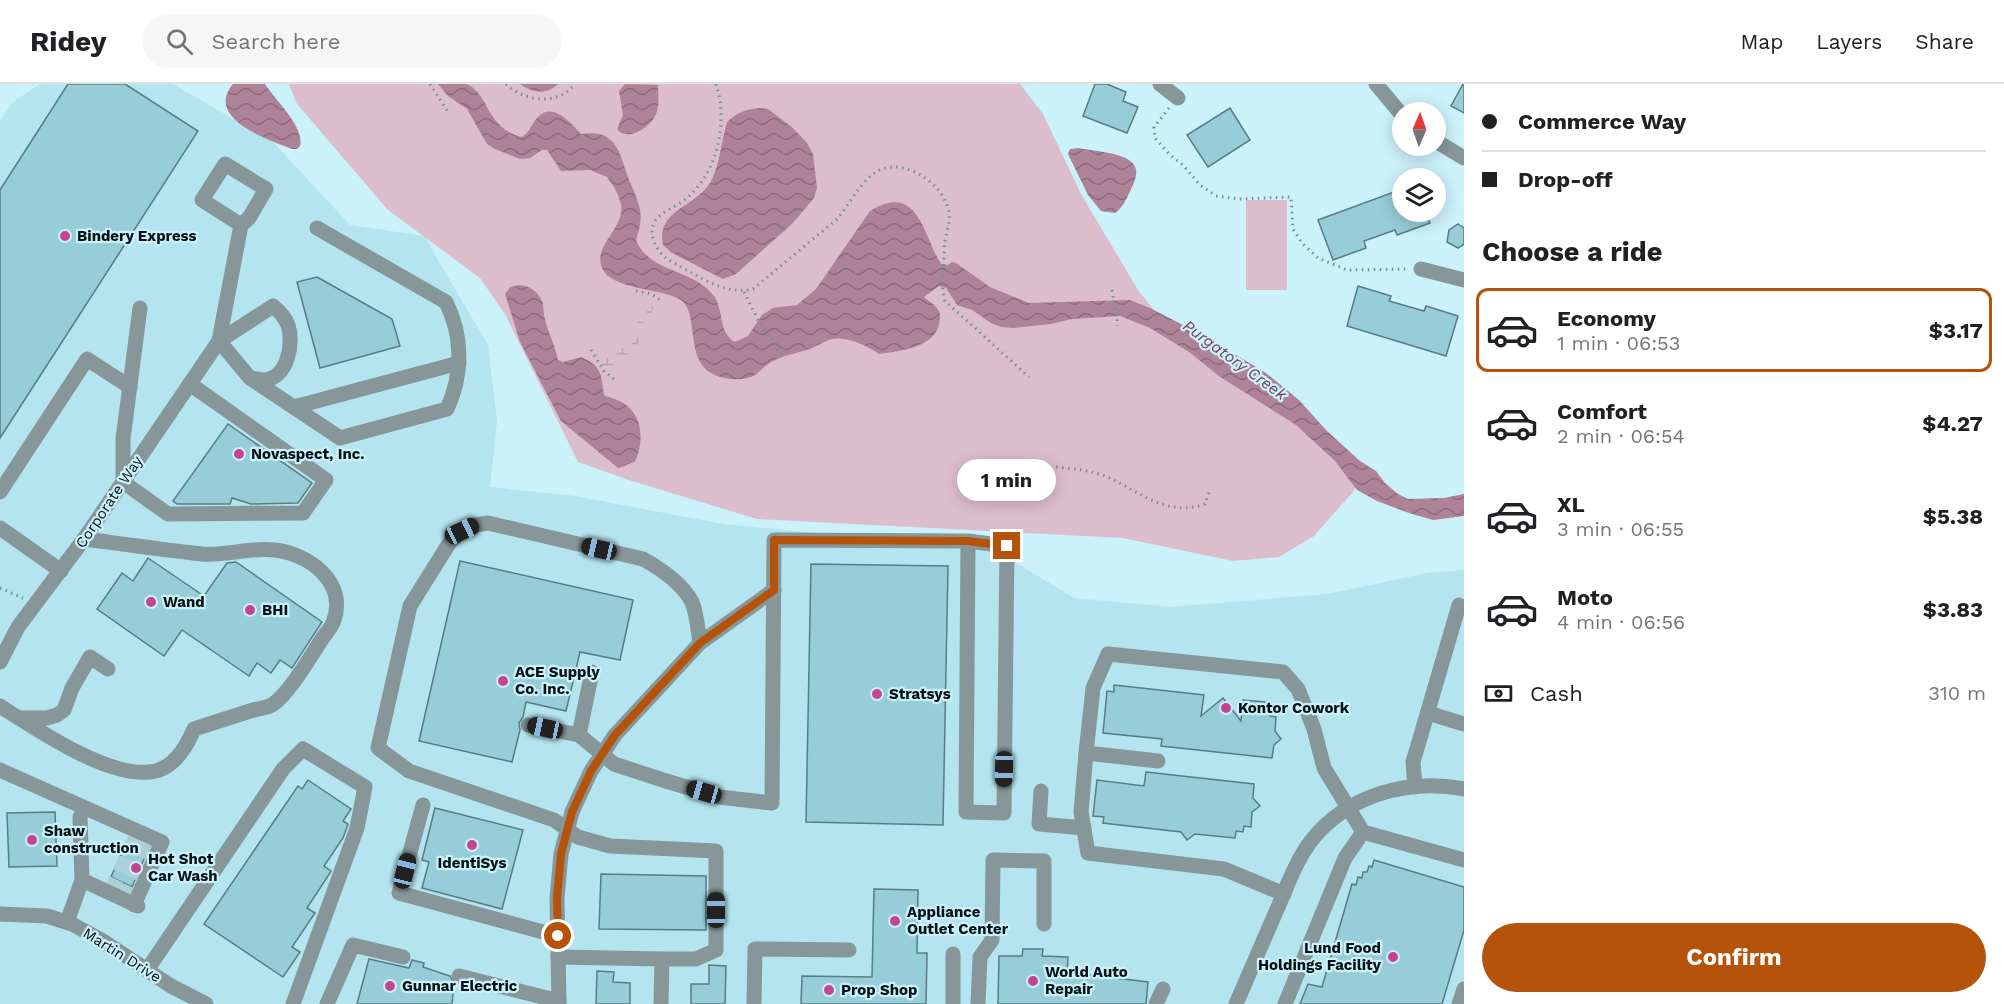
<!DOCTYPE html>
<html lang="en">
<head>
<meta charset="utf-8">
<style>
  :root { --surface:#fff; --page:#f6f6f6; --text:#202124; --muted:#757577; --line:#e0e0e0; --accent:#b45309 }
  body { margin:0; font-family:"Work Sans",sans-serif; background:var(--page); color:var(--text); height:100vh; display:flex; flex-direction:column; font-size:22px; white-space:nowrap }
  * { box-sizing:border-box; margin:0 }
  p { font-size:20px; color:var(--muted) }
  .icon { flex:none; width:33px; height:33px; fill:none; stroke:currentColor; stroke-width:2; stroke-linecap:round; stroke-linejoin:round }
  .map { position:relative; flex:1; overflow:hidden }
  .panel { display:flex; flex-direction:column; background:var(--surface); width:540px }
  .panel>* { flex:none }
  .banner { display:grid; align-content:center; height:132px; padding:0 18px; background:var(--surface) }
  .needle { width:39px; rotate:2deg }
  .fabs { position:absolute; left:1392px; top:18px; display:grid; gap:12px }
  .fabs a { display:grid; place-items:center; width:54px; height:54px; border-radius:50%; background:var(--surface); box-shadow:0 3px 15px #0003; font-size:30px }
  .end { position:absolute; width:27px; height:27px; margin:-14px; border:8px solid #b45309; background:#fff; box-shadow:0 0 0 3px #fff }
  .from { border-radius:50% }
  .bubble { position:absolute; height:42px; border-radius:21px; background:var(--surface); box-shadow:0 3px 15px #0003; font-size:20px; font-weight:700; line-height:42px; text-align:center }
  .car { position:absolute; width:18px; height:36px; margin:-18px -9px; border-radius:8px; box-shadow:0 0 4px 2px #0007; background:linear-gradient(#222 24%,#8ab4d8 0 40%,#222 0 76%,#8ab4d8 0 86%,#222 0) }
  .banner b { display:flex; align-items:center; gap:21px; height:57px; font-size:22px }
  .banner b+b { border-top:2px solid var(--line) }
  .banner i { width:15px; height:15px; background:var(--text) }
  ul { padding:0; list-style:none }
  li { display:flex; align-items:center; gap:18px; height:84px; margin:0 12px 9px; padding:0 6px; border:3px solid transparent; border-radius:12px }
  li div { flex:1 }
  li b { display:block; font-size:22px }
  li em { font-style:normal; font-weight:700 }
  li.current { border-color:var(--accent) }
  li>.icon { width:54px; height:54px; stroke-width:1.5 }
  h2 { padding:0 18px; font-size:27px; line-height:72px }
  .pay { display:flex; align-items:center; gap:15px; height:66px; padding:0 18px; font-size:22px }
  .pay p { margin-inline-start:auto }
  .action { display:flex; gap:12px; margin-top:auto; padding:12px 18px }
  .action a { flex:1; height:69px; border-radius:36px; background:var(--accent); color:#fff; font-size:24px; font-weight:700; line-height:69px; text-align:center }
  header { display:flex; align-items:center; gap:36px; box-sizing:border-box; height:84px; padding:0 30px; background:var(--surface); border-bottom:2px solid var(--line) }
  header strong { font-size:28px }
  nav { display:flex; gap:33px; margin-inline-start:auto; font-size:21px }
  .search { width:420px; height:54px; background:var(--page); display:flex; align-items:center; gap:15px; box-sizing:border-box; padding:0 21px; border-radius:33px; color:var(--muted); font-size:22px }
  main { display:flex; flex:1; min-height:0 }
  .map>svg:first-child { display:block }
</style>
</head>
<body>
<header>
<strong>Ridey</strong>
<div class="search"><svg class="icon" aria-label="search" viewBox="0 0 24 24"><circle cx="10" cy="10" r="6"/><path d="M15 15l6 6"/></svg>Search here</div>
<nav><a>Map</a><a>Layers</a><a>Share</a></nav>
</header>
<main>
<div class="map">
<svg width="1464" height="920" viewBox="0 0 1464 920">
  <defs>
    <pattern id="wetland-marsh" width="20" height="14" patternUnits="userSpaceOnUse" patternTransform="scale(1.5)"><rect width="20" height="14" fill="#dcbdcc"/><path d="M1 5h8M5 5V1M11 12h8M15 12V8" fill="none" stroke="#bba1ae"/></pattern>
    <pattern id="water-waves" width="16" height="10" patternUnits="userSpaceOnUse" patternTransform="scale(1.5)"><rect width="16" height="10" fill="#ae8398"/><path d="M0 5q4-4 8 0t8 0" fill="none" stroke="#8c6a7b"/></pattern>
  </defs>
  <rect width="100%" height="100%" fill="#cbf1fa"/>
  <polygon fill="#b4e4ef" points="40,0 173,0 273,58 350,141 424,152 488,261 497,337 490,403 575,412 723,440 995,466 1074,514 1171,523 1328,510 1427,489 1464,486 1464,920 0,920 0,37 13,18"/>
  <g fill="#dcbdcc">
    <polygon points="289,0 1020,0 1043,30 1081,110 1138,206 1164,239 1362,388 1353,408 1314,452 1279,473 1233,477 1123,454 757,435 632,397 578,378 505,230 480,194 388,126 297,20"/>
    <rect x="1246" y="116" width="41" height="90"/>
  </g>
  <path fill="url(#wetland-marsh)" d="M 646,215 L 654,217 L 654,220 C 647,250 639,257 623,282 L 606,284 L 601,288 L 597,282 C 626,256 634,258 643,218 Z"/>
  <g fill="url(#water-waves)">
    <path d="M 233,0 L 265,0 C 275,16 305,43 300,62 L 297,65 L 292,65 C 268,56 204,34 233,0 Z"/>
    <path d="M 438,0 C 446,0 459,0 466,0 C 489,8 486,45 522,53 C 530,48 531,41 537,34 C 552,17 570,38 581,50 C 619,44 619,71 630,98 C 640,122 645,130 636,156 C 649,189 694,185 714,212 C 724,226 718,249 735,258 L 748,252 L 762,231 L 773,224 L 797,221 L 816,205 L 870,127 C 918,97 923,151 941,180 L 948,181 L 952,178 L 956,179 L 990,203 L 1029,219 L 1130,216 L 1150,224 L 1208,254 L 1266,289 L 1299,316 L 1326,346 L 1360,377 L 1376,387 L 1385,399 L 1398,410 L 1408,415 L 1444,414 L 1464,410 L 1464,432 L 1433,436 L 1409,429 L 1377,417 L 1357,406 L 1335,377 L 1296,341 L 1219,292 L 1189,268 L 1150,244 L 1120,232 L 1072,235 L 1051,240 L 1013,244 L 1001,243 L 991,239 L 972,226 L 957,221 L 946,204 L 939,202 L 924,213 C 928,217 936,221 938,226 C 941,230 940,235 939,240 C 934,264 899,267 879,270 C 867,262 848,252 832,255 C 824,257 816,263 807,266 C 796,269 783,272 773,277 C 765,281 761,287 755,291 C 744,298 723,296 711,289 C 685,275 699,228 681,216 C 662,204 611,206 602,184 C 592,160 629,142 620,117 C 618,108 612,100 607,93 L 590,86 L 561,87 L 547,66 L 542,66 L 530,74 L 520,75 L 495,65 L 487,60 L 467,25 L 448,12 Z"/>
    <path d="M 520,0 L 558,0 C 547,11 532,9 520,0 Z"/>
    <path d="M 625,0 L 658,1 C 658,10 660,21 656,30 C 651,43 627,59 617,45 L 623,31 L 619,7 Z"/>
    <path d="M 760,24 L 768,25 L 793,44 L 807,59 L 813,70 L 817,104 L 814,114 L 793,139 L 736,190 L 723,195 L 672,169 L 663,161 C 655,124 701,123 713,93 C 720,76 722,55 727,38 C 737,28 747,25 760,24 Z"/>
    <path d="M 1079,64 C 1101,69 1150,68 1133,101 C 1128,111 1124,123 1115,129 L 1101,127 L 1088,111 L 1068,70 L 1070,65 Z"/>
    <path d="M 520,201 C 529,202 538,207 542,217 C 544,221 543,226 544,231 C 547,247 555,260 558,276 L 563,278 L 581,273 C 602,282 601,290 604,311 C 609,314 612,313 617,316 C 643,326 645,356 635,378 C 628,379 625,383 618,384 L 561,337 L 520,258 L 505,210 L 510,203 Z"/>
  </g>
  <g fill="#96cdd9" stroke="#597c84" stroke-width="1.5">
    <polygon points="68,0 125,0 198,47 0,354 0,106"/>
    <polygon points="1095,0 1107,0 1126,8 1123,17 1138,23 1127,49 1083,32"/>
    <polygon points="1463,0 1464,0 1464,29 1451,22"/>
    <polygon points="1230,24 1250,56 1208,83 1187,51"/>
    <polygon points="1402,105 1402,128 1425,128 1430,139 1397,151 1395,146 1364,157 1366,164 1333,176 1318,136"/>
    <polygon points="1458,140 1464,144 1464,160 1458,164 1447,158 1449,146"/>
    <polygon points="317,193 392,235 400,262 320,284 297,198"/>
    <polygon points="1358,202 1391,212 1389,217 1424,227 1426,222 1458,232 1446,272 1347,242"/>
    <polygon points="228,340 312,399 298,419 251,420 232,414 230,420 177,420 173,417"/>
    <polygon points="148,474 204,512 227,479 236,478 322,538 292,584 280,576 271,589 257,579 249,592 182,546 164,572 97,525 122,489 133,497"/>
    <polygon points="460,477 633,516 620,576 580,568 566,627 526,618 523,633 519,639 520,646 512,678 419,657"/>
    <polygon points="811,480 948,482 943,741 806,738"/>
    <polygon points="1114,601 1204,611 1201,632 1223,614 1241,637 1243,616 1265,618 1264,625 1271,626 1270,632 1276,633 1275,647 1281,655 1274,661 1272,674 1161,662 1162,655 1103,649 1107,607 1114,608"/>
    <polygon points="1146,688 1254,700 1253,714 1260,722 1252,728 1251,743 1244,742 1243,748 1236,747 1235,754 1195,750 1187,756 1181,748 1103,739 1104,733 1093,732 1097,696 1144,702"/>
    <polygon points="308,696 351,725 343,737 348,740 343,754 324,782 331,787 330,789 307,824 315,829 292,863 300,868 283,893 204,840 298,702 302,705"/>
    <polygon points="435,724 523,746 502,825 422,804 429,778 422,776"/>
    <polygon points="55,728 57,782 9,783 7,729"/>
    <polygon points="126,759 147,768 132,803 111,793"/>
    <polygon points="1374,776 1464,803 1464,846 1442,920 1300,920 1308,900 1322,903 1352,800 1356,801 1358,793 1362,794 1363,788 1367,788 1369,782 1372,783"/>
    <polygon points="601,790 706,792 706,846 599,845"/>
    <polygon points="874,805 918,806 917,869 927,869 926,920 801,920 802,892 872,893"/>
    <polygon points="1023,865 1043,865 1042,872 1068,873 1067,888 1148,898 1146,920 998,920 999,872 1022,872"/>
    <polygon points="369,875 409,884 412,876 424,879 423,883 450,892 454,900 452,920 357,920"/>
    <polygon points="709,881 726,882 725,920 691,920 691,900 709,900"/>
    <polygon points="597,887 614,888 613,898 630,899 630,920 596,920"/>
  </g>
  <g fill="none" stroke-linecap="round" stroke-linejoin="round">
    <g stroke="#add0d8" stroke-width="15" stroke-dasharray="15 8" stroke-linecap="butt">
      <polyline points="110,809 139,747"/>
      <polyline points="124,816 153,754"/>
    </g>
    <g stroke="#738e95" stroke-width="3" stroke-dasharray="1.5 4.5" stroke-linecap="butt">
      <polyline points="430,0 448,28"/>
      <path d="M 506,0 C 524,18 559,22 575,0"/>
      <path d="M 716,0 C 729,39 717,92 683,117 C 674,124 659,128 654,139 C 648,152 657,167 667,175 C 692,188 725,213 753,205 L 837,135 C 859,109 871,69 915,88 C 934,97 952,117 949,139 C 948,145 946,151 945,157 C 944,167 944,179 943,189 C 943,199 942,207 945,217 L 1029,293"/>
      <polyline points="1169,24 1154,43 1155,54 1169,70 1183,81 1200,101 1216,112 1239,115 1291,113 1293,145 1302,159 1318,174 1347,186 1407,185"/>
      <polyline points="1112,206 1118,242"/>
      <polyline points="636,207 652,210 660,216"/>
      <polyline points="744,208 758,236 784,275"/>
      <polyline points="591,266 604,287 616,297"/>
      <path d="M 1056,383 C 1074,385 1091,386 1107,393 C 1139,407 1167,434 1205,420 L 1210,406"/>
      <polyline points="0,504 23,514"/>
    </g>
    <g stroke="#869699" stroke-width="15">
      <polyline points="1160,0 1178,14"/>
      <polyline points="1376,0 1402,31"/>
      <polyline points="1436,57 1464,74"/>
      <polyline points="1421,185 1464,196"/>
      <polyline points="140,224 123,355 123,398 168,430 303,429 326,396 190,300"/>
      <path d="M 219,257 L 250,294 L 340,354 L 447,325 C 463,291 463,252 446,218 L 317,144"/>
      <polyline points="219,257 241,141 249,134 266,105 225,80 202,116 241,141"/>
      <polyline points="294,323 459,279"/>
      <polyline points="0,408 87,275 130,303"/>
      <polyline points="0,444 61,487"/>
      <path d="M 0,578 L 18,543 L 84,455 L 219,257 L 273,222 C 279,227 285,233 288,241 C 294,259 288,294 264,296 C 259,296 254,294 250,294"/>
      <path d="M 0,622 C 36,645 106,693 150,688 C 173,686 186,664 194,645 C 213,639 231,633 250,627 C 257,625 266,624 272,621 C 289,610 310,573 322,555 C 326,549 332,543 334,536 C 347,498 309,470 275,466 C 250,463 227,472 202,470 C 163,466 124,460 84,455"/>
      <polyline points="1428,629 1464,640"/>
      <polyline points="20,634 47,634 57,631 64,626 72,604 90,573 108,585"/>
      <polyline points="528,641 579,651 614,680 663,696 719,713 772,719 774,456 968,457 966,728 1004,729 1007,462 968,457"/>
      <polyline points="579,651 592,588"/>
      <polyline points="1086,669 1093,604 1108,570 1283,588 1298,605 1314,645 1324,684 1363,748 1464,776"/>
      <polyline points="1158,677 1086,669 1081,728 1088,769 1224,785 1284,810"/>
      <polyline points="0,686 162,758 134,821"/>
      <polyline points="1415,703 1413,678 1459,521"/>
      <polyline points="1041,707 1039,740 1084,744"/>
      <polyline points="423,721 399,809 558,852"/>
      <polyline points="82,796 138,822"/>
      <polyline points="0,830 47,832 72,840 103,857 171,902 206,920"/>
      <polyline points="67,838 82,796 80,733"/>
      <polyline points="558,873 662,875 661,920"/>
      <path d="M 662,875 L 696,875 L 716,866 L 716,767 L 610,762 L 578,753 L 554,736 L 409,687 L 378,664 L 410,522 L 450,458 L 462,447 L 475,441 L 488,439 L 643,475 C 661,485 682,499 692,518 C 697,530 698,547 700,559"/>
      <polyline points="147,886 283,685 303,665 365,703 357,744 293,920"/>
      <polyline points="459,892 559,917"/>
      <polyline points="327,920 353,861 403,873"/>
      <polyline points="559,920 557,814 561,770 572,728 591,687 615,651 700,559 774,506"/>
      <polyline points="754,920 755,865 849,866"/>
      <polyline points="953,920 953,870"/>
      <polyline points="978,920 980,873 992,856 993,776 1044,777 1044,840"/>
      <polyline points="1156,920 1163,905"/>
      <path d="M 1236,920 C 1250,888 1264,855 1278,823 C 1288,800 1296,777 1311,757 C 1347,711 1408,694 1464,705"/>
      <polyline points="1285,920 1345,774 1363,748"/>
      <polyline points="1459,920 1464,905"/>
    </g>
  </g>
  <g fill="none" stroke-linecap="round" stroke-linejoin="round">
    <polyline stroke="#b45309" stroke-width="8" points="558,852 557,814 561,770 572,728 591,687 615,651 700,559 774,506 774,456 968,457 1007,462"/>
  </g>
  <g fill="#c4448f" stroke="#cbf1fa" stroke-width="2">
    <circle cx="65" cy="152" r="6"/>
    <circle cx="239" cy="370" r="6"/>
    <circle cx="151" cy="518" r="6"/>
    <circle cx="250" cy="526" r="6"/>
    <circle cx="503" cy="597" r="6"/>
    <circle cx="877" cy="610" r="6"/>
    <circle cx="1226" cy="624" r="6"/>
    <circle cx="32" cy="756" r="6"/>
    <circle cx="472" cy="761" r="6"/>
    <circle cx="136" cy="784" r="6"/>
    <circle cx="895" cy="837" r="6"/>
    <circle cx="1393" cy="873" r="6"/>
    <circle cx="1033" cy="897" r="6"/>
    <circle cx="390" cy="902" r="6"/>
    <circle cx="829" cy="906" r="6"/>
  </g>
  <g text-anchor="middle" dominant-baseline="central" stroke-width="4.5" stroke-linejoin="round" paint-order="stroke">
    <g font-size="15" font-weight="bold" fill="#051215" stroke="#cbf1fa" text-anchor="start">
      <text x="77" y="152">Bindery Express</text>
      <text x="251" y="370">Novaspect, Inc.</text>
      <text x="163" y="518">Wand</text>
      <text x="262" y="526">BHI</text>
      <text x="515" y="588">ACE Supply<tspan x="515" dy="17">Co. Inc.</tspan></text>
      <text x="889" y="610">Stratsys</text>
      <text x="1238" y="624">Kontor Cowork</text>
      <text x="44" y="747">Shaw<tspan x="44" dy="17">construction</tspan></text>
      <text x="148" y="775">Hot Shot<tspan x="148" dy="17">Car Wash</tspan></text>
      <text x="472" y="779" text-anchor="middle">IdentiSys</text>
      <text x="907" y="828">Appliance<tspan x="907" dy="17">Outlet Center</tspan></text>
      <text x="1381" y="864" text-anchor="end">Lund Food<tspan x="1381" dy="17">Holdings Facility</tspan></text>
      <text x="1045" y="888">World Auto<tspan x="1045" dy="17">Repair</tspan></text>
      <text x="402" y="902">Gunnar Electric</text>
      <text x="841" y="906">Prop Shop</text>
    </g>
    <g font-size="15" fill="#051215" stroke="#cbf1fa">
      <text transform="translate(109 418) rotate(-56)">Corporate Way</text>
      <text transform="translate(122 871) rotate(32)">Martin Drive</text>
    </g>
    <g font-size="16" font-style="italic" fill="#763d5c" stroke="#cbf1fa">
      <text transform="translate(1235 276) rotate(36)">Purgatory Creek</text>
    </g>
  </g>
</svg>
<div class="fabs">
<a><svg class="needle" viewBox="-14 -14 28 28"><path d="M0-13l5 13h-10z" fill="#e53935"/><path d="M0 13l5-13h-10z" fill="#757577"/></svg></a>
<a><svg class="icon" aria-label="layers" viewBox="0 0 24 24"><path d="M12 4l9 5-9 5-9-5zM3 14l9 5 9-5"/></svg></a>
</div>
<i class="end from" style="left:558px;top:852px"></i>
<i class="end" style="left:1007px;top:462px"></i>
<div class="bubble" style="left:957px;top:375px;width:99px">1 min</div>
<i class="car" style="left:462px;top:447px;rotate:65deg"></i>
<i class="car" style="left:599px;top:465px;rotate:283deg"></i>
<i class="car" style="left:545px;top:644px;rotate:282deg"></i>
<i class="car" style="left:1004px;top:685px;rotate:181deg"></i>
<i class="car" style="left:704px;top:708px;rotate:286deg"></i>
<i class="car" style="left:405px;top:787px;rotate:14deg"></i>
<i class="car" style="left:716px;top:826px;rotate:0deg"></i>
</div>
<section class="panel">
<div class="banner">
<b><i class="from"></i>Commerce Way</b>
<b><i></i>Drop-off</b>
</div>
<h2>Choose a ride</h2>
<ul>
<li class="current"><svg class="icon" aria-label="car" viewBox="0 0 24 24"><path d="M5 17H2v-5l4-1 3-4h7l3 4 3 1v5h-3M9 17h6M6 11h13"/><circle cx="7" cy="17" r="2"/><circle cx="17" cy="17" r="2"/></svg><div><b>Economy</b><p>1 min · 06:53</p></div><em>$3.17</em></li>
<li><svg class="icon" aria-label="car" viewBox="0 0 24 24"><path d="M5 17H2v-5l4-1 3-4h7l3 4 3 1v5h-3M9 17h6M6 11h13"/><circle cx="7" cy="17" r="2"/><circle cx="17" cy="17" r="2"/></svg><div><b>Comfort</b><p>2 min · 06:54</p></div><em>$4.27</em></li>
<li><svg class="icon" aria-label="car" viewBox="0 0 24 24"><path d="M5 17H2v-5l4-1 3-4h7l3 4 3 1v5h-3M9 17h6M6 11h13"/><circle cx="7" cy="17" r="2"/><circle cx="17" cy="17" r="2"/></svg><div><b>XL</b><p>3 min · 06:55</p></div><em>$5.38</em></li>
<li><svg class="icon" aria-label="car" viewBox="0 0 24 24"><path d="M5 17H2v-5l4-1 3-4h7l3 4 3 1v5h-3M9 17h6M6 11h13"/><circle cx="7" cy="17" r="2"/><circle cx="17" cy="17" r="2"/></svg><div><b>Moto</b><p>4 min · 06:56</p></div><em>$3.83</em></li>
</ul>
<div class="pay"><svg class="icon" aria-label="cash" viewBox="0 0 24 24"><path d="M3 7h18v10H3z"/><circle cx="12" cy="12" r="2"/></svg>Cash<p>310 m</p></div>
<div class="action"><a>Confirm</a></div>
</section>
</main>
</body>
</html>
